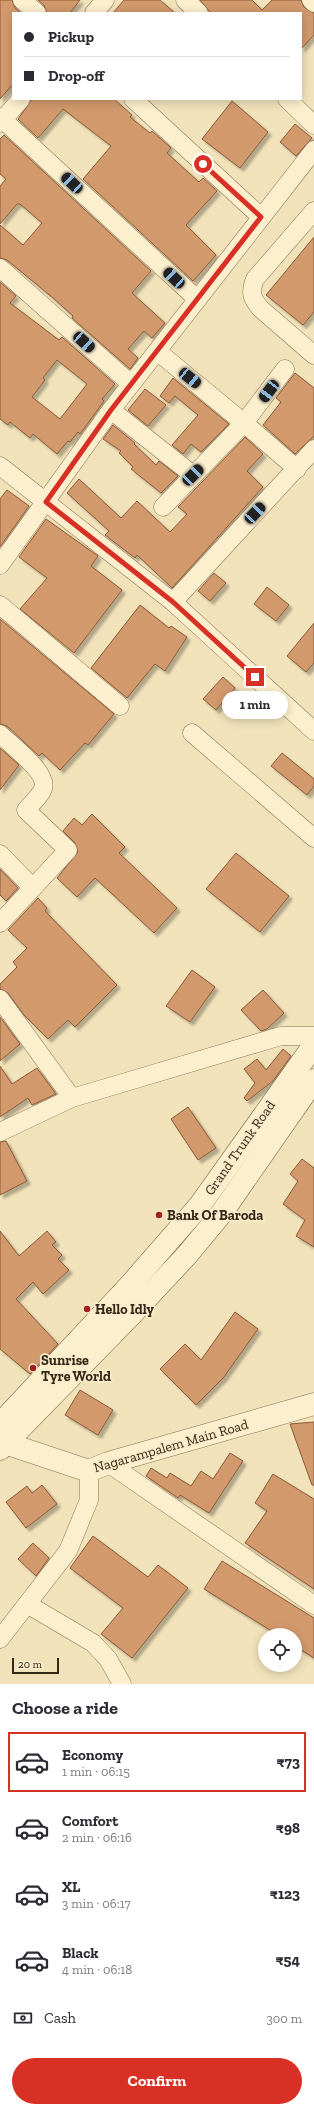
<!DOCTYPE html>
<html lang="en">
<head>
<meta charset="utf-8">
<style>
  :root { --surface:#fff; --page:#f2f2f3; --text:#2b2b33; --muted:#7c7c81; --line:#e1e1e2; --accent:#d93025 }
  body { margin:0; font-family:"Zilla Slab",serif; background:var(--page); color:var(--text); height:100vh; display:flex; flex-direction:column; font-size:15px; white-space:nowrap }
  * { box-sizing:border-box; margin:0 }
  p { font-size:13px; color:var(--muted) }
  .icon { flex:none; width:22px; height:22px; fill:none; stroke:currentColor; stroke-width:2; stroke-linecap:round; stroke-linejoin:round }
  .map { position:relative; height:1684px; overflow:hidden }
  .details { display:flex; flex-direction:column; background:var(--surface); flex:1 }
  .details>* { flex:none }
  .top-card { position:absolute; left:12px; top:12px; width:290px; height:88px; border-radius:0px; box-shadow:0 2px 10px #0003; display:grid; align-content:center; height:88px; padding:0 12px; background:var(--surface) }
  .fabs { position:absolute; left:258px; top:1628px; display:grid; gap:8px }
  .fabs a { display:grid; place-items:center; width:44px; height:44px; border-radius:50%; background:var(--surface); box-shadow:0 2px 10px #0003; font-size:20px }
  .scale { position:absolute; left:12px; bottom:10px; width:47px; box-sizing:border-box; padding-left:4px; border:2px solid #362819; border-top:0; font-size:11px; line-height:14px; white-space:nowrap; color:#362819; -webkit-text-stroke:3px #f8ecca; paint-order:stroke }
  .end { position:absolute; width:18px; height:18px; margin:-9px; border:5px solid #d93025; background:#fff; box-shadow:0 0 0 2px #fff }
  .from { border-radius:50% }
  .bubble { position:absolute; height:28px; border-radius:14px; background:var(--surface); box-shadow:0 2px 10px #0003; font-size:13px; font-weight:800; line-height:28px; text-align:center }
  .car { position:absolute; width:12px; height:24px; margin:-12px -6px; border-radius:5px; box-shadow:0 0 3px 1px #0007; background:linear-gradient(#222 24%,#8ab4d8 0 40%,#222 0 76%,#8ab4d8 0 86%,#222 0) }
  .top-card b { display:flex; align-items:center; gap:14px; height:38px; font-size:15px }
  .top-card b+b { border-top:1px solid var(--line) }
  .top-card i { width:10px; height:10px; background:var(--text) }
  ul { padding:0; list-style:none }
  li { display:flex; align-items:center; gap:12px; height:60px; margin:0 8px 6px; padding:0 4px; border:2px solid transparent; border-radius:0px }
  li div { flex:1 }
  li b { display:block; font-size:15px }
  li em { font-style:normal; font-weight:800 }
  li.on { border-color:var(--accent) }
  li>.icon { width:36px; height:36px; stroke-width:1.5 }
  h2 { padding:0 12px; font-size:18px; line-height:48px }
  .pay { display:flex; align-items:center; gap:10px; height:44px; padding:0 12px; font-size:15px }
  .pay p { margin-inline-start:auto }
  .button { display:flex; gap:8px; margin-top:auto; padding:8px 12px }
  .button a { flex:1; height:46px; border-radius:24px; background:var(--accent); color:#fff; font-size:16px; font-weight:800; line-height:46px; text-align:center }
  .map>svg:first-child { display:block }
</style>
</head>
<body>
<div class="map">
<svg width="314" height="1684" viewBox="0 0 314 1684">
  <defs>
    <filter id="shadow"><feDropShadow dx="3.5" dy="3.5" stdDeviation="1" flood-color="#0004"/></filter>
  </defs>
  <rect width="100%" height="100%" fill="#f1e2ba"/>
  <g fill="#d2996c" stroke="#895a37" fill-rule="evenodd" filter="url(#shadow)">
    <polygon points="0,0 12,0 15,8 21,13 13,13 13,84 0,99"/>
    <polygon points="38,0 80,0 70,13 47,13 44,5"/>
    <polygon points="124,0 160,0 175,13 113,13"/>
    <polygon points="200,0 252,0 262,10 272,0 301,0 304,7 314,13 314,35 301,49 301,13 211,13"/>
    <polygon points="32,99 114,99 132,115 130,117 150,133 152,131 171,148 167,153 199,182 203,178 217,191 186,225 216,255 193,281 83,179 111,146 63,109 38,138 18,119"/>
    <polygon points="232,101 268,132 240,168 202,139"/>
    <polygon points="295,124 312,138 296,156 280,142"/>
    <polygon points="4,135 151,271 132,293 165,323 152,338 144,331 128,349 138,358 130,369 72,318 73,316 53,298 7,260 0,258 0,225 23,245 42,223 20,204 17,204 0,224 0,186 6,179 0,174 0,139"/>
    <polygon points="314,237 314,312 303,325 266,295"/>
    <path d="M 0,282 L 16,296 L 10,303 L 59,340 L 62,337 L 115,384 L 102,399 L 104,401 L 86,426 L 80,434 L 78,432 L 70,442 L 68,441 L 57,454 L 33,434 L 30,438 L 10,422 L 8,425 L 0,419 ZM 57,360 L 87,384 L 60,419 L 32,397 L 45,380 L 43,378 Z"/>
    <polygon points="295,373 314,388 314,436 295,454 263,425 281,402 276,398"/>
    <polygon points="173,378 229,424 201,452 191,444 183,454 172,445 198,415 175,396 169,403 160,396"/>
    <polygon points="145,389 166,405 148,426 128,410"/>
    <polygon points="113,425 135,443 134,444 156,465 159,461 178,476 161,493 131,469 133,467 119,453 121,451 103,439"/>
    <polygon points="245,437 263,454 247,471 263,487 172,588 137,555 135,558 105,535 109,531 67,493 79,479 121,518 137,501 170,532 187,514 178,507"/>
    <polygon points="7,490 29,506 0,547 0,499"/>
    <polygon points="46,519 98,556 91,566 122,590 74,653 20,609 47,578 19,557"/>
    <polygon points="214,573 226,583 210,601 198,591"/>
    <polygon points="267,587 289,605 276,621 254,604"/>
    <polygon points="140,605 169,628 171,626 187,637 165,671 155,664 127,698 91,668"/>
    <polygon points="0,619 114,714 88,745 85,743 60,770 42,753 39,756 7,726 0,724"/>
    <polygon points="314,623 314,663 306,672 287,656"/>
    <polygon points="223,677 235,688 216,710 203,699"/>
    <polygon points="0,748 19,765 0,790"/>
    <polygon points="282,753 314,779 314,786 307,795 271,766"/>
    <polygon points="92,814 125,847 119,853 177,908 154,933 95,878 77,897 57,878 78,852 75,843 63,831 74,818 82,825"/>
    <polygon points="236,853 289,896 260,932 206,889"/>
    <polygon points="0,869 18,888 6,901 0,895"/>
    <polygon points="38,898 47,908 45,911 117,985 75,1027 68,1020 48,1039 24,1015 8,993 0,989 0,984 17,967 13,962 27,948 8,930"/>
    <polygon points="192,970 215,987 190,1022 166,1006"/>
    <polygon points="263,990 284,1013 267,1029 261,1031 241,1010"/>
    <polygon points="0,1017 20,1044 0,1061"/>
    <polygon points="283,1049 291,1056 273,1081 247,1101 244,1098 255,1083 244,1069 257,1059 266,1070"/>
    <polygon points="0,1066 12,1084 37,1068 56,1094 32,1105 28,1098 0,1117"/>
    <polygon points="188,1107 216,1148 198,1160 171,1119"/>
    <polygon points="6,1141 27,1181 0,1195 0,1142"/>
    <polygon points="302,1159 314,1168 314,1247 296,1236 305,1220 283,1204 298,1181 290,1174"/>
    <polygon points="0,1231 19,1256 47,1231 56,1242 52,1245 62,1255 58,1259 69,1270 43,1294 33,1282 16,1299 58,1344 30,1374 0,1349"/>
    <polygon points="235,1312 258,1329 224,1377 196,1405 160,1369 185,1344 201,1360"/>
    <polygon points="80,1390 113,1410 98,1435 65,1415"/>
    <polygon points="314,1422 314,1485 312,1485 290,1424"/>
    <polygon points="230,1453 243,1461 209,1513 180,1495 178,1498 146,1476 151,1468 167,1478 170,1473 191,1486 201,1471 213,1479"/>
    <polygon points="273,1474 314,1499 314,1589 245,1543 267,1511 255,1503"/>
    <polygon points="42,1485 57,1504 26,1528 6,1502 27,1486 32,1493"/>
    <polygon points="93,1536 148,1577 158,1565 188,1588 132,1658 101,1634 123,1608 70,1568"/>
    <polygon points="33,1543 49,1558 36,1576 18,1559"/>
    <polygon points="222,1561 314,1618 314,1658 295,1646 295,1635 278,1635 204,1589"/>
  </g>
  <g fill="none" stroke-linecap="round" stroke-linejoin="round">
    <g stroke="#897153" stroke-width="19">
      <g id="minor">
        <polyline points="22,0 37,13"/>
        <polyline points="185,0 199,13"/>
        <polyline points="311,0 314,3"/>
        <polyline points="94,13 105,0"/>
        <polyline points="133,99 261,217"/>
        <polyline points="287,99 314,125"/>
        <polyline points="0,117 197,299"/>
        <polyline points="0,123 21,99"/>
        <path d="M 314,211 L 255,279 C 250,292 251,298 261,309 L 314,355"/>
        <polyline points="0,268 131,384"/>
        <polyline points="157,351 244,423 297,469"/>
        <polyline points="111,410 193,475"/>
        <polyline points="0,466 173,602 314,731"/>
        <polyline points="163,507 244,423 285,369"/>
        <polyline points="0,565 111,410 314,150"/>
        <polyline points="173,602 314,449"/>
        <polyline points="0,605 120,706"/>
        <polyline points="192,733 314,838"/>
        <path d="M 0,734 C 11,745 52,775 42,791 C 38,798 31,804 26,810 L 68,850 L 0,923"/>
        <polyline points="0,854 33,888"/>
        <polyline points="0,999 72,1098"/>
        <polyline points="0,1132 72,1098 281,1036 314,1036"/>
        <polyline points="108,1463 314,1605"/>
        <polyline points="27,1604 93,1643 108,1659 122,1684"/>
        <polyline points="0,1639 68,1551 89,1500 89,1471"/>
      </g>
    </g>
    <g stroke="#897153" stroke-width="23">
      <polyline id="tertiary" points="5,1443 89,1471 108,1463 314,1404"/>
    </g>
    <g stroke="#6a5237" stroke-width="23">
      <g id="secondary">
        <polyline points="0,1424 131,1284 200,1205 314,1045"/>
        <polyline points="0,1449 130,1316 187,1255 221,1214 314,1080"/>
      </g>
    </g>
    <use href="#minor" stroke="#fcefcd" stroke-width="18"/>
    <use href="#tertiary" stroke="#fcefcd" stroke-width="22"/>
    <use href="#secondary" stroke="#fcefcd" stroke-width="22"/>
  </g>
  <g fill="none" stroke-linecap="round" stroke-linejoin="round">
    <polyline stroke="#d93025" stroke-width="5" points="203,164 261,217 111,410 46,502 173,602 255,677"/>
  </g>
  <g fill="#9c211f" stroke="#f8ecca" stroke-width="1.5">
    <circle cx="159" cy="1215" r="4"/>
    <circle cx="87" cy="1309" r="4"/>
    <circle cx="33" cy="1368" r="4"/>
  </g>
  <g text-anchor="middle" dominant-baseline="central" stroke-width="3.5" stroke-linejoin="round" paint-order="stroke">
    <g font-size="14" fill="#362819" stroke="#f8ecca">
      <text transform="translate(240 1148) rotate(-55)">Grand Trunk Road</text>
      <text transform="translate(171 1446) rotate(-16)">Nagarampalem Main Road</text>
    </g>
    <g font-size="14" font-weight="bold" fill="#362819" stroke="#f8ecca" text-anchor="start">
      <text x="167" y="1215">Bank Of Baroda</text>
      <text x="95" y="1309">Hello Idly</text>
      <text x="41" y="1360">Sunrise<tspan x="41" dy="16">Tyre World</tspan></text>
    </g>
  </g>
</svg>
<div class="fabs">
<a><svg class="icon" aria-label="locate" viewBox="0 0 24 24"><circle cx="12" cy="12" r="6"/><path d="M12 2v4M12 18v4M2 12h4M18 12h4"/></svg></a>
</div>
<div class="scale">20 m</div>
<i class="end from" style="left:203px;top:164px"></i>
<i class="end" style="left:255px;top:677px"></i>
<div class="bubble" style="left:222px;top:691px;width:66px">1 min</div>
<i class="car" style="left:72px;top:183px;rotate:313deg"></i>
<i class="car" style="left:174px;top:278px;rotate:313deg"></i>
<i class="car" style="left:84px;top:342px;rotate:132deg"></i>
<i class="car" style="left:190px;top:378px;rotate:129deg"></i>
<i class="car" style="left:269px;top:391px;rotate:217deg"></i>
<i class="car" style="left:193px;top:475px;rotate:45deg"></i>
<i class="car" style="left:255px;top:513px;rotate:43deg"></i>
<div class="top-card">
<b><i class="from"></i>Pickup</b>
<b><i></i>Drop-off</b>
</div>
</div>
<section class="details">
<h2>Choose a ride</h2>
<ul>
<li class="on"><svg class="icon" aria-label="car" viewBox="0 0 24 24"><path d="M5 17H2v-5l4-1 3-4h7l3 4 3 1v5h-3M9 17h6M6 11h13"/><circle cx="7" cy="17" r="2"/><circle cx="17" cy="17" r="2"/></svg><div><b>Economy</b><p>1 min · 06:15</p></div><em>₹73</em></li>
<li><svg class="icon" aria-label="car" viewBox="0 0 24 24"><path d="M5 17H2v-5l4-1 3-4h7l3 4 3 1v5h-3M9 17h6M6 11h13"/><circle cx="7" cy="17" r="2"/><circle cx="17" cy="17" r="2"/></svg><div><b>Comfort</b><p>2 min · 06:16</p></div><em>₹98</em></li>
<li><svg class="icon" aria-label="car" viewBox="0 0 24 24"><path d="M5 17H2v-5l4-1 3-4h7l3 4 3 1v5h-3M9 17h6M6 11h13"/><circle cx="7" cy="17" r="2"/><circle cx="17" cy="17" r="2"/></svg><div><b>XL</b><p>3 min · 06:17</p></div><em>₹123</em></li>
<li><svg class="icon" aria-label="car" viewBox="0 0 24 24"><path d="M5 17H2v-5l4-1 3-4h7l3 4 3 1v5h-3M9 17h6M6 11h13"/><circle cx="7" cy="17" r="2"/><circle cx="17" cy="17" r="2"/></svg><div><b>Black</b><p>4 min · 06:18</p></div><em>₹54</em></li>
</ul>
<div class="pay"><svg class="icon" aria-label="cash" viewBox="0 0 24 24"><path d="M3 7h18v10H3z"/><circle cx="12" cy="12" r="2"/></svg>Cash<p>300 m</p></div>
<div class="button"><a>Confirm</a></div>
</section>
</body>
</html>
